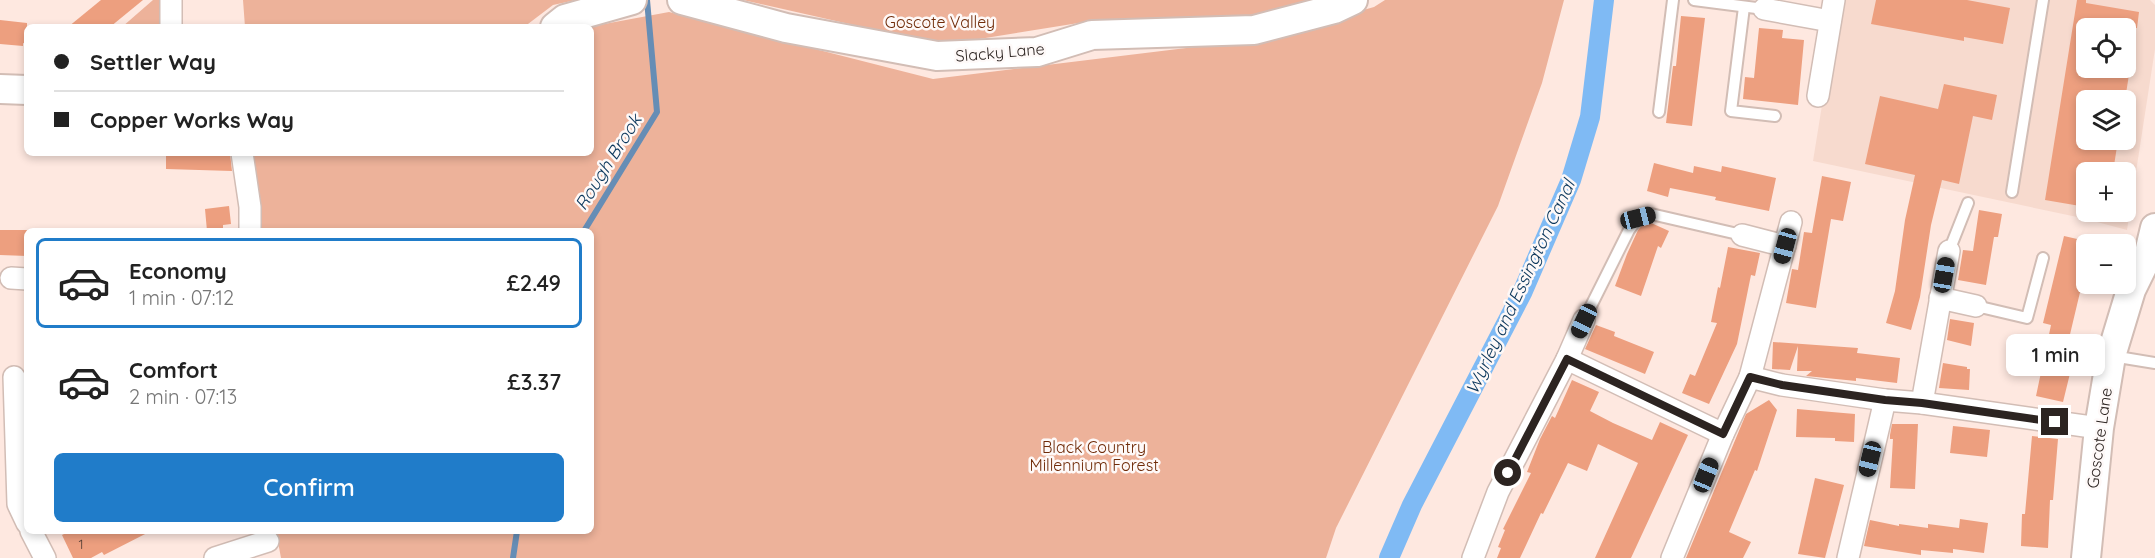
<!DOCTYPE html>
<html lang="en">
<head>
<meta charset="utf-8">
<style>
  :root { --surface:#fff; --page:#f6f6f6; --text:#222; --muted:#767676; --line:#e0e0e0; --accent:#207cc9 }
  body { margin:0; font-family:Quicksand,sans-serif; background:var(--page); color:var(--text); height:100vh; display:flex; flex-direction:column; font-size:22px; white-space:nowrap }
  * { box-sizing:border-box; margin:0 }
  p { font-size:20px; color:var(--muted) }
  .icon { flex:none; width:33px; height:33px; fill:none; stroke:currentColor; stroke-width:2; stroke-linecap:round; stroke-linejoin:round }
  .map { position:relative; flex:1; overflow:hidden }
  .drawer { position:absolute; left:24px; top:228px; width:570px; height:306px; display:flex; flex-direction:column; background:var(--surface); border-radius:9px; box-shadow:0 3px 9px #0003 }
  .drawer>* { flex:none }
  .guide { position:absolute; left:24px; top:24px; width:570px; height:132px; border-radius:9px; box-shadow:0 3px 9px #0003; display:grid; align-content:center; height:132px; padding:0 30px; background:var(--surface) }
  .buttons { position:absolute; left:2076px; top:18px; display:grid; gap:12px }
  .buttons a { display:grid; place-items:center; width:60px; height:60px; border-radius:9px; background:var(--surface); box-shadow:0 3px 9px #0003; font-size:30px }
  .end { position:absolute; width:27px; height:27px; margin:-14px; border:8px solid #2c2421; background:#fff; box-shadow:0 0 0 3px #fff }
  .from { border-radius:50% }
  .bubble { position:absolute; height:42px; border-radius:9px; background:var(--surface); box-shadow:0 3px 9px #0003; font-size:20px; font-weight:600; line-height:42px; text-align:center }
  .car { position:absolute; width:18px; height:36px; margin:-18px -9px; border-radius:8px; box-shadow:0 0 4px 2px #0007; background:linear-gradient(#222 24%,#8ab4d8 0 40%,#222 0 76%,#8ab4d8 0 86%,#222 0) }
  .guide b { display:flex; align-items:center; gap:21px; height:57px; font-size:22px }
  .guide b+b { border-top:2px solid var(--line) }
  .guide i { width:15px; height:15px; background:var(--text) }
  ul { padding:10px 0 0; list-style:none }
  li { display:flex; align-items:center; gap:18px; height:90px; margin:0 12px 9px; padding:0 18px; border:3px solid transparent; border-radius:9px }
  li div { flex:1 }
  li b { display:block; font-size:22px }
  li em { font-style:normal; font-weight:600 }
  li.current { border-color:var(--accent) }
  li>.icon { width:54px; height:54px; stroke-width:1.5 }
  .action { display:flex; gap:12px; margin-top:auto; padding:12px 30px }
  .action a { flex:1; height:69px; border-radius:9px; background:var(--accent); color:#fff; font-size:24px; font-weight:600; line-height:69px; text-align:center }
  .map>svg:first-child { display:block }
</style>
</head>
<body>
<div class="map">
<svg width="2155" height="558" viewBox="0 0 2155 558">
  <rect width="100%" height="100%" fill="#fee8e0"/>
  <path fill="#f7dace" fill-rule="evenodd" d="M 1839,0 L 2150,0 L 2155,5 L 2155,49 L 2127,230 L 2082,218 L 1813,161 ZM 2086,28 L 2126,28 L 2126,68 L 2086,68 ZM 2086,100 L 2126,100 L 2126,140 L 2086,140 ZM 2086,172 L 2126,172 L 2126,212 L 2086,212 Z"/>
  <g fill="#edb29a">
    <polygon points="153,0 160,0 161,27 122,27"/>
    <polygon points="243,0 576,0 553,5 524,27 245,27"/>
    <polygon points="743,0 1312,0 1260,17 1091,21 942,45"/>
    <polygon points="1385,0 1564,0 1542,83 1498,206 1336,528 1326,558 281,558 276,531 591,531 591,231 261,231 253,153 591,153 591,27 588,27 669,12 933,79 1260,39 1374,7"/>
  </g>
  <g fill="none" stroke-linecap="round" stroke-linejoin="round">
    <g stroke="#668db5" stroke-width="6">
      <polyline points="584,231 657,112 647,0"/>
      <polyline points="513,558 517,531"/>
    </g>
    <polyline stroke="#7fbaf4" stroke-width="20" points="1389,558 1412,505 1522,293 1571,180 1590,117 1604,0"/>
  </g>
  <g fill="#ed9f7f">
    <polygon points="101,0 143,0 110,27 68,27"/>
    <polygon points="1876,0 1967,0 2010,8 2003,44 1964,37 1964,41 1871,24"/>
    <polygon points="2077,0 2086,0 2086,3 2139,12 2137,28 2086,28 2086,68 2130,68 2125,100 2086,100 2086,140 2118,140 2113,172 2086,172 2086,207 2045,200"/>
    <polygon points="1681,16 1705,18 1692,126 1666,123 1673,66 1676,66"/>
    <polygon points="0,20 27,23 27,44 23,43 23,46 0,44"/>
    <polygon points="1759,28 1783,30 1782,38 1804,40 1798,105 1743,99 1745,77 1754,78"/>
    <polygon points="1944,84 1997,95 1992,120 1973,116 1959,184 1942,180 1931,225 1920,297 1911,330 1886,323 1895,291 1905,220 1915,175 1865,164 1880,96 1938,109"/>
    <polygon points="166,153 230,153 232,171 166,169"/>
    <polygon points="1654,163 1693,173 1694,166 1721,172 1722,166 1776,178 1769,211 1715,200 1716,197 1670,188 1668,197 1647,191"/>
    <polygon points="1822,176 1851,182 1843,221 1831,219 1816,308 1786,303 1792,269 1798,270 1804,232 1812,233"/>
    <polygon points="229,206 231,224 223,225 223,231 207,231 205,209"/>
    <polygon points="1979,210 2002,214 1998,237 1994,237 1986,285 1958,280 1963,250 1973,251"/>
    <polygon points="1649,222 1669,231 1661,248 1658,246 1641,296 1615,286 1627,254 1638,230 1643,224"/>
    <polygon points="0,230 27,230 27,256 0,255"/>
    <polygon points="2064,236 2086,241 2086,267 2067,347 2076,349 2063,402 2036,396 2051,325 2043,323"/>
    <polygon points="1728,247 1760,253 1755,276 1751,275 1737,344 1709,404 1682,393 1690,374 1695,376 1717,323 1711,322 1718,287 1720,288"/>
    <polygon points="1950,319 1974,323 1971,346 1947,340"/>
    <polygon points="1596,325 1615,332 1614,336 1654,352 1645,374 1585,349"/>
    <polygon points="1773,342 1858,348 1857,353 1900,358 1897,383 1856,378 1856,381 1806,376 1812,371 1797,371 1798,346 1790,370 1772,369"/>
    <polygon points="1943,363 1967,367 1967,369 1970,369 1969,390 1939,388"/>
    <polygon points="1572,380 1599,392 1590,411 1613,423 1652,440 1660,422 1688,435 1631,558 1595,558 1638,463 1598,444 1587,471 1568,463 1543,514 1541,513 1520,558 1497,558 1501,548 1498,547 1505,530 1503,529 1531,473 1527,472 1540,439 1552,416 1555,418"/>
    <polygon points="1769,400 1777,410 1757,471 1755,470 1729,532 1751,542 1743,558 1686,558 1746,414"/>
    <polygon points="1797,409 1855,414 1854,442 1835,441 1835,438 1796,437"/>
    <polygon points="1892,424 1918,424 1915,489 1890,488 1893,439 1890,439 1890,435"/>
    <polygon points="1953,426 1990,430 1987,457 1950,453"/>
    <polygon points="2032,436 2058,439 2053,500 2050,500 2048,548 2021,546 2022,514 2025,514"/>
    <polygon points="1815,478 1844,485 1825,558 1798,554"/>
    <polygon points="1960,519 1988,523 1984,553 1953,549 1953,553 1921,550 1921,555 1864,546 1870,520 1899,526 1899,524 1928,528 1928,524 1959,528"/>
    <polygon points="70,531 151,531 104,555 102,552 91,558 73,558 62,535"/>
  </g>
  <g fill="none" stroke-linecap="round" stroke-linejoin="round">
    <g stroke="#d2bdb5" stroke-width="14">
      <g id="lane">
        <polyline points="1694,0 1764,9"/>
        <polyline points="1744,7 1731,111 1775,116"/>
        <polyline points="1659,112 1673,0"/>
        <polyline points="2012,192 2043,0"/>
        <polyline points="1949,251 1968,203"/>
        <polyline points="1976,306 2027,318 2043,258"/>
        <polyline points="1584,320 1629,230 1638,218 1651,214 1742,235"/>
        <polyline points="2112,356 2155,363"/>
      </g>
    </g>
    <g stroke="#d2bdb5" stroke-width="24">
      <g id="street">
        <polyline points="171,0 171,27"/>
        <polyline points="1764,9 1830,21"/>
        <polyline points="1818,96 1834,0"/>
        <polyline points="242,153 250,207 250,231"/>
        <polyline points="1742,235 1785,246"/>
        <polyline points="11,278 27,279"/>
        <polyline points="1940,298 1976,306"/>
        <polyline points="1567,359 1723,434"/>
        <polyline points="14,377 18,504 27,523"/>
        <polyline points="1750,377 1791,222"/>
        <polyline points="1922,403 1949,251"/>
        <polyline points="31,531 45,558"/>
        <polyline points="215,558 268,541"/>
        <polyline points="1473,558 1498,492 1567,359 1584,320"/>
        <polyline points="1672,558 1723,434 1750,377 1782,385 1885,400 1922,403 2099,428"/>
        <polyline points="1848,558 1885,400"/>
      </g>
    </g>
    <g stroke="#d2bdb5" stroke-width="32">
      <g id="secondary">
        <polyline points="682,0 786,28 937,56 1037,52 1092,35 1254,30 1334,9 1353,0"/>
        <polyline points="555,27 565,19 632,0"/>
        <polyline points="0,89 27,90"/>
        <polyline points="2086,558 2099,428 2111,356 2131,290 2149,253 2155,228"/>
      </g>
    </g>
    <use href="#lane" stroke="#fff" stroke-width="10"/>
    <use href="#street" stroke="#fff" stroke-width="21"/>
    <use href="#secondary" stroke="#fff" stroke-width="28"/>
  </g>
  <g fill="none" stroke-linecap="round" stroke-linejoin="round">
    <polyline stroke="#2c2421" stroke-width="8" points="1508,473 1567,359 1723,434 1750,377 1782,385 1885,400 1922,403 2055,422"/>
  </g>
  <g text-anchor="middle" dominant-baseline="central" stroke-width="5" stroke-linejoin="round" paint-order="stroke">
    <g font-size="14" fill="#5c4338">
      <text x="81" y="544">1</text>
    </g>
    <g font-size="16" fill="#702b08" stroke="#fef9f8">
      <text x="940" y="22">Goscote Valley</text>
      <text x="1094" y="447">Black Country<tspan x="1094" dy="18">Millennium Forest</tspan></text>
    </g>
    <g font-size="16" fill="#2c2421" stroke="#fef9f8">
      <text transform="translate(1000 52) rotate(-5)">Slacky Lane</text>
      <text transform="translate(2099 438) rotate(-82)">Goscote Lane</text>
    </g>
    <g font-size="18" font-style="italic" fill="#0a365b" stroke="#fef9f8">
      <text transform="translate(608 162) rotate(-58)">Rough Brook</text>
      <text transform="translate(1520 287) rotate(-65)">Wyrley and Essington Canal</text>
    </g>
  </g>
</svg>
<div class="buttons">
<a><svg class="icon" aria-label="locate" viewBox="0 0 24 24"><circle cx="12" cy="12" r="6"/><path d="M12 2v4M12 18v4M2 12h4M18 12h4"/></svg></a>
<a><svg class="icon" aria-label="layers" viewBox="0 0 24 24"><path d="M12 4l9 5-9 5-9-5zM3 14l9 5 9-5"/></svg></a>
<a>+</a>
<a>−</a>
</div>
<i class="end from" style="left:1508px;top:473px"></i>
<i class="end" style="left:2055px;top:422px"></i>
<div class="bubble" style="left:2006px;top:334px;width:99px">1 min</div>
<i class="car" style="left:1638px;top:218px;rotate:76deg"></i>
<i class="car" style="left:1785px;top:246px;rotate:195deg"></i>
<i class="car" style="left:1944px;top:275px;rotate:10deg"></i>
<i class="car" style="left:1584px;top:321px;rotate:205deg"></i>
<i class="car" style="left:1870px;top:459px;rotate:194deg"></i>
<i class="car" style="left:1706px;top:475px;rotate:22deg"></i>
<div class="guide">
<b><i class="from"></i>Settler Way</b>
<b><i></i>Copper Works Way</b>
</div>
<section class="drawer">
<ul>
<li class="current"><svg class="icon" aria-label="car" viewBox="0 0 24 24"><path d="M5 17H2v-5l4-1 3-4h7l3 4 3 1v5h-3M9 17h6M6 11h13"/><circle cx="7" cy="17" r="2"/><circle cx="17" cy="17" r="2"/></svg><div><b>Economy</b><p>1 min · 07:12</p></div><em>£2.49</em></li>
<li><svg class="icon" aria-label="car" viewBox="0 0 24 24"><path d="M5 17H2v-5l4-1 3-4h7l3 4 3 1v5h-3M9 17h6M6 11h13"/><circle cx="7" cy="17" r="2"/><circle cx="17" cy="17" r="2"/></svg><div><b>Comfort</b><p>2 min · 07:13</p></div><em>£3.37</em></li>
</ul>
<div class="action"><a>Confirm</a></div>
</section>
</div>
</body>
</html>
